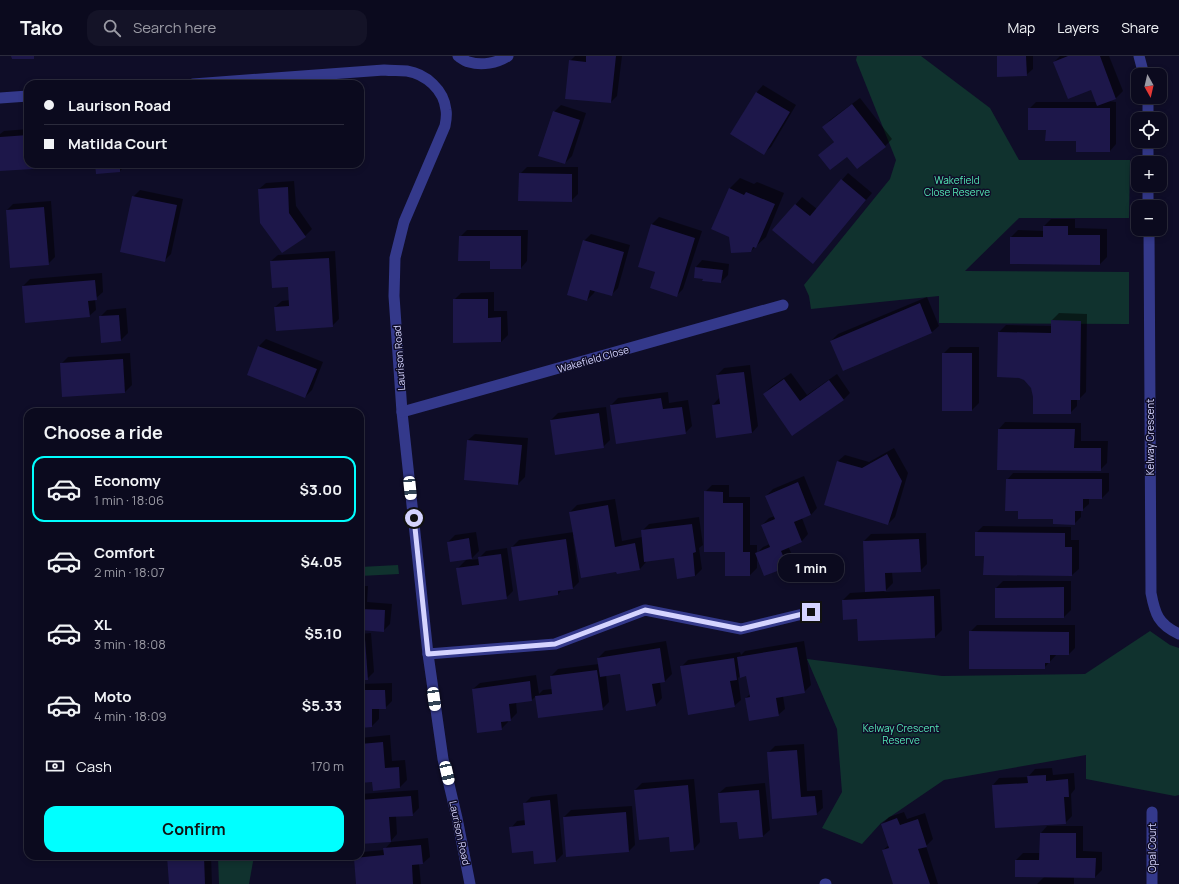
<!DOCTYPE html>
<html lang="en">
<head>
<meta charset="utf-8">
<style>
  :root { --surface:#0b0a1e; --page:#141327; --text:#f1f3f6; --muted:#9a9aa4; --line:#2b2b3c; --accent:#0ff }
  body { margin:0; font-family:Manrope,sans-serif; background:var(--page); color:var(--text); height:100vh; display:flex; flex-direction:column; font-size:15px; white-space:nowrap }
  * { box-sizing:border-box; margin:0 }
  p { font-size:13px; color:var(--muted) }
  .icon { flex:none; width:22px; height:22px; fill:none; stroke:currentColor; stroke-width:2; stroke-linecap:round; stroke-linejoin:round }
  .map { position:relative; flex:1; overflow:hidden }
  .side { position:absolute; left:24px; top:352px; width:340px; height:452px; display:flex; flex-direction:column; background:var(--surface); border-radius:12px; box-shadow:0 2px 6px #0003,0 0 0 1px var(--line) }
  .side>* { flex:none }
  .guide { position:absolute; left:24px; top:24px; width:340px; height:88px; border-radius:12px; box-shadow:0 2px 6px #0003,0 0 0 1px var(--line); display:grid; align-content:center; height:88px; padding:0 20px; background:var(--surface) }
  .needle { width:26px; rotate:172deg }
  .tools { position:absolute; left:1131px; top:12px; display:grid; gap:8px }
  .tools a { display:grid; place-items:center; width:36px; height:36px; border-radius:8px; background:var(--surface); box-shadow:0 2px 6px #0003,0 0 0 1px var(--line); font-size:20px }
  .end { position:absolute; width:18px; height:18px; margin:-9px; border:5px solid #d5d4ff; background:#111; box-shadow:0 0 0 2px #111 }
  .from { border-radius:50% }
  .bubble { position:absolute; height:28px; border-radius:12px; background:var(--surface); box-shadow:0 2px 6px #0003,0 0 0 1px var(--line); font-size:13px; font-weight:700; line-height:28px; text-align:center }
  .car { position:absolute; width:12px; height:24px; margin:-12px -6px; border-radius:5px; box-shadow:0 0 3px 1px #0007; background:linear-gradient(#fff 24%,#345 0 40%,#fff 0 76%,#345 0 86%,#fff 0) }
  .guide b { display:flex; align-items:center; gap:14px; height:38px; font-size:15px }
  .guide b+b { border-top:1px solid var(--line) }
  .guide i { width:10px; height:10px; background:var(--text) }
  ul { padding:0; list-style:none }
  li { display:flex; align-items:center; gap:12px; height:66px; margin:0 8px 6px; padding:0 12px; border:2px solid transparent; border-radius:12px }
  li div { flex:1 }
  li b { display:block; font-size:15px }
  li em { font-style:normal; font-weight:700 }
  li.on { border-color:var(--accent) }
  li>.icon { width:36px; height:36px; stroke-width:1.5 }
  h2 { padding:0 20px; font-size:18px; line-height:48px }
  .pay { display:flex; align-items:center; gap:10px; height:44px; padding:0 20px; font-size:15px }
  .pay p { margin-inline-start:auto }
  .button { display:flex; gap:8px; margin-top:auto; padding:8px 20px }
  .button a { flex:1; height:46px; border-radius:12px; background:var(--accent); color:#111; font-size:16px; font-weight:700; line-height:46px; text-align:center }
  header { display:flex; align-items:center; gap:24px; box-sizing:border-box; height:56px; padding:0 20px; background:var(--surface); border-bottom:1px solid var(--line) }
  header strong { font-size:19px }
  nav { display:flex; gap:22px; margin-inline-start:auto; font-size:14px }
  .search { width:280px; height:36px; background:var(--page); display:flex; align-items:center; gap:10px; box-sizing:border-box; padding:0 14px; border-radius:12px; color:var(--muted); font-size:15px }
  .map>svg:first-child { display:block }
</style>
</head>
<body>
<header>
<strong>Tako</strong>
<div class="search"><svg class="icon" aria-label="search" viewBox="0 0 24 24"><circle cx="10" cy="10" r="6"/><path d="M15 15l6 6"/></svg>Search here</div>
<nav><a>Map</a><a>Layers</a><a>Share</a></nav>
</header>
<div class="map">
<svg width="1179" height="828" viewBox="0 0 1179 828">
  <rect width="100%" height="100%" fill="#0f0d28"/>
  <g fill="#10322e">
    <polygon points="857,0 921,0 990,52 1019,104 1130,104 1129,162 1019,162 965,215 1129,216 1129,268 939,267 939,240 811,253 809,240 804,229 890,123 896,104 856,4"/>
    <polygon points="398,509 399,518 360,520 360,511"/>
    <polygon points="1150,575 1170,589 1179,592 1179,739 1175,740 1086,723 1086,699 944,724 881,767 862,788 822,772 842,736 837,673 807,603 942,620 1085,618"/>
    <polygon points="218,800 254,800 249,828 219,828"/>
  </g>
  <g fill="#0007">
    <polygon points="575,0 622,0 617,40 611,46 570,5"/>
    <polygon points="998,0 1033,0 1033,13 1026,19"/>
    <polygon points="1060,0 1109,0 1123,35 1116,42 1107,45 1116,46 1116,88 1110,95 1047,73 1029,53 1036,46 1097,46 1092,33 1054,6"/>
    <polygon points="763,29 796,49 771,91 764,97 731,77 757,36"/>
    <polygon points="860,42 892,83 885,90 847,99 819,99 835,85 824,71 830,64"/>
    <polygon points="561,49 586,57 572,100 565,107 554,56"/>
    <polygon points="28,73 28,108 82,108 0,114 0,78 4,75"/>
    <polygon points="96,108 127,108 120,115"/>
    <polygon points="527,111 578,111 578,138 571,145 520,118"/>
    <polygon points="848,117 872,137 819,200 774,174 802,141 817,153"/>
    <polygon points="740,122 754,128 757,126 784,137 766,181 751,195 730,180 712,172 730,132"/>
    <polygon points="294,125 296,150 312,173 305,180 259,133 266,127"/>
    <polygon points="140,134 183,143 171,198 164,205 133,141"/>
    <polygon points="51,145 55,201 48,208 7,154 13,148"/>
    <polygon points="659,161 702,175 683,233 676,240 656,216 639,210 652,168"/>
    <polygon points="1051,163 1075,163 1075,172 1107,173 1107,201 1100,208 1011,181 1018,174 1044,175 1044,170"/>
    <polygon points="467,174 528,174 527,205 521,212 491,204 460,181"/>
    <polygon points="591,178 630,189 618,232 611,239 595,235 594,237 587,244 584,185"/>
    <polygon points="335,195 339,263 332,270 275,251 282,245 290,244 289,230 271,205 278,199"/>
    <polygon points="702,204 729,208 728,219 721,226 704,222 695,221 696,211"/>
    <polygon points="102,217 103,236 95,243 96,254 89,260 23,230 30,223"/>
    <polygon points="494,236 494,255 507,255 508,279 501,286 454,244 461,237"/>
    <polygon points="927,241 939,270 932,276 831,285 838,278"/>
    <polygon points="126,252 128,277 121,284 101,260 107,254"/>
    <polygon points="1059,257 1087,258 1086,336 1079,343 1077,343 1077,350 1070,357 1034,341 1032,331 1025,324 1019,321 999,276 1006,269 1052,270 1052,264"/>
    <polygon points="266,283 323,306 312,334 305,341 248,318 259,290"/>
    <polygon points="950,291 979,291 979,347 972,354 943,298"/>
    <polygon points="130,297 132,329 125,336 63,340 61,308 68,301"/>
    <polygon points="750,309 758,370 752,377 713,349 719,342 717,319 724,312"/>
    <polygon points="791,317 807,339 837,318 850,337 843,344 793,379 764,338 771,331"/>
    <polygon points="668,336 669,347 688,344 692,370 685,377 611,349 618,342"/>
    <polygon points="606,351 610,384 603,391 551,364 558,357"/>
    <polygon points="1005,366 1081,367 1081,385 1108,385 1107,407 1100,414 998,413 999,373"/>
    <polygon points="475,378 528,382 525,421 518,428 468,384"/>
    <polygon points="894,392 908,417 895,461 888,468 838,405 845,399 869,406"/>
    <polygon points="1013,417 1109,417 1109,435 1102,442 1089,442 1089,448 1082,454 1081,454 1081,461 1074,468 1054,462 1007,424"/>
    <polygon points="804,420 817,452 811,459 802,462 808,478 802,485 788,490 794,503 787,510 757,500 757,512 750,519 726,519 726,495 705,436 712,429 729,429 729,441 750,441 750,489 757,489 757,497 763,491 770,488 762,469 769,462 775,460 766,440 773,433"/>
    <polygon points="615,443 622,485 642,481 642,475 649,468 699,461 703,489 699,492 702,513 695,520 675,501 646,505 646,506 640,513 574,480 573,480 579,526 572,533 562,534 558,538 512,491 519,484 574,476 570,456 577,449"/>
    <polygon points="983,470 1071,471 1071,484 1079,484 1079,513 1072,519 985,499 976,477"/>
    <polygon points="476,476 479,495 470,504 479,503 479,502 486,495 507,492 513,535 506,542 458,512 467,503 448,486 455,479"/>
    <polygon points="926,477 927,508 920,515 892,516 893,527 884,536 940,533 942,574 935,581 858,562 844,562 843,544 850,537 866,536 864,485 871,478"/>
    <polygon points="1003,525 1071,525 1071,554 1064,561 996,561 996,532"/>
    <polygon points="360,530 368,530 367,546 392,548 390,568 384,574 360,573"/>
    <polygon points="977,569 1075,569 1075,592 1069,598 1057,598 1044,612 970,576"/>
    <polygon points="371,577 374,616 367,623 360,623 360,578"/>
    <polygon points="666,585 672,618 665,625 660,626 662,642 656,649 621,617 606,619 609,646 602,653 538,661 536,640 532,644 516,646 517,657 510,664 508,664 508,666 501,673 473,633 480,627 536,619 539,638 543,634 552,633 551,620 558,613 599,608 598,602 605,595"/>
    <polygon points="804,585 811,629 804,636 783,640 785,653 778,659 746,642 750,638 747,619 741,619 738,622 741,644 734,650 681,611 688,604 740,596 741,599 745,595"/>
    <polygon points="392,627 392,645 385,652 379,652 379,663 372,670 360,671 360,628"/>
    <polygon points="390,679 392,705 405,704 407,724 400,731 373,725 360,726 360,682"/>
    <polygon points="804,688 807,735 822,734 823,752 816,758 773,762 768,697 775,690"/>
    <polygon points="1052,712 1053,719 1074,717 1075,733 1071,738 1072,760 1065,767 993,729 999,722 1028,721 1035,713"/>
    <polygon points="694,723 700,786 694,793 670,780 635,734 642,727"/>
    <polygon points="765,727 770,774 763,780 719,737 726,731"/>
    <polygon points="418,734 419,752 412,759 396,760 397,778 391,785 360,787 360,738"/>
    <polygon points="557,738 563,798 556,805 535,807 534,794 511,772 517,765 526,764 524,748 531,741"/>
    <polygon points="632,750 635,789 629,795 564,761 571,754"/>
    <polygon points="904,756 907,763 925,757 933,783 926,790 938,828 894,828 883,794 889,789 882,768 889,761"/>
    <polygon points="1047,770 1083,770 1083,795 1102,796 1102,814 1095,821 1074,821 1074,828 1037,828 1044,821 1016,804 1023,797 1040,797 1041,777"/>
    <polygon points="428,782 430,801 423,807 419,808 421,828 357,828 355,803 358,800 360,800 360,798 362,796 384,794 391,786"/>
    <polygon points="168,800 211,800 212,828 170,828"/>
  </g>
  <g fill="#1d174a">
    <polygon points="11,0 34,0 34,3 12,3"/>
    <polygon points="586,0 616,0 611,47 565,43 569,4 586,6"/>
    <polygon points="997,0 1026,0 1027,20 997,21"/>
    <polygon points="1068,0 1100,0 1116,43 1097,50 1091,34 1068,43 1053,6"/>
    <polygon points="756,36 790,56 764,99 730,78"/>
    <polygon points="852,48 886,91 857,113 847,101 830,114 818,99 834,86 822,71"/>
    <polygon points="1028,52 1110,52 1110,96 1076,96 1076,85 1045,85 1046,74 1028,74"/>
    <polygon points="553,55 580,64 565,108 538,100"/>
    <polygon points="28,79 28,108 82,108 82,110 0,115 0,81"/>
    <polygon points="95,108 120,108 120,116 96,118"/>
    <polygon points="304,108 343,108 343,113 303,110"/>
    <polygon points="519,117 572,118 572,146 518,145"/>
    <polygon points="841,123 866,144 813,208 772,174 795,148 810,160"/>
    <polygon points="288,131 289,157 306,181 282,197 260,167 258,133"/>
    <polygon points="729,132 744,139 746,136 775,148 756,192 753,191 751,196 731,197 729,181 711,173"/>
    <polygon points="132,140 177,149 165,206 120,196"/>
    <polygon points="44,151 49,209 10,212 6,154"/>
    <polygon points="651,168 695,182 677,241 650,232 655,216 638,211"/>
    <polygon points="1043,170 1068,170 1068,179 1100,179 1100,209 1010,208 1010,181 1043,181"/>
    <polygon points="459,180 521,180 521,213 490,213 490,205 458,205"/>
    <polygon points="583,184 624,196 612,240 590,234 587,245 567,239"/>
    <polygon points="329,202 333,271 276,275 274,251 289,250 288,231 272,232 270,205"/>
    <polygon points="695,211 723,214 721,227 702,225 703,223 694,222"/>
    <polygon points="95,224 97,244 88,245 90,261 25,267 22,230"/>
    <polygon points="453,243 488,243 488,262 501,261 501,286 453,287"/>
    <polygon points="920,247 932,277 843,315 830,285"/>
    <polygon points="119,259 121,285 101,287 99,260"/>
    <polygon points="1051,264 1081,265 1080,344 1071,344 1071,358 1033,358 1033,341 1031,332 1024,324 1019,322 997,321 998,276 1051,277"/>
    <polygon points="258,290 317,313 305,342 247,319"/>
    <rect x="942" y="297" width="30" height="58"/>
    <polygon points="123,303 125,337 62,341 60,307"/>
    <polygon points="744,316 752,377 716,382 712,349 720,348 716,319"/>
    <polygon points="784,323 800,345 829,324 844,344 792,380 763,338"/>
    <polygon points="661,342 663,353 682,351 686,378 616,388 610,349"/>
    <polygon points="599,357 604,392 555,399 550,364"/>
    <polygon points="998,373 1075,373 1074,392 1101,392 1101,415 997,414"/>
    <polygon points="467,384 522,389 518,429 464,424"/>
    <polygon points="887,398 902,425 888,469 824,449 837,405 862,412"/>
    <polygon points="1006,423 1102,423 1102,443 1083,443 1083,455 1075,455 1075,469 1053,468 1053,463 1018,463 1018,455 1005,455"/>
    <polygon points="798,426 811,459 794,466 802,486 781,495 788,511 764,520 755,497 770,491 761,469 775,463 765,440"/>
    <polygon points="704,435 723,436 723,447 743,447 743,496 750,496 750,520 725,520 725,496 704,496"/>
    <polygon points="608,449 615,491 635,487 640,514 617,518 616,516 581,522 569,456"/>
    <polygon points="692,468 696,496 693,497 695,520 677,523 674,502 644,506 641,474"/>
    <polygon points="975,476 1065,477 1065,491 1072,491 1072,520 983,519 984,500 975,500"/>
    <polygon points="469,482 472,503 450,506 447,486"/>
    <polygon points="566,483 573,533 558,535 558,539 519,545 511,491"/>
    <polygon points="919,483 921,516 885,517 886,535 865,536 863,485"/>
    <polygon points="501,498 507,543 462,549 456,512 479,509 478,501"/>
    <polygon points="1064,531 1064,562 995,562 995,532"/>
    <polygon points="934,540 935,582 858,585 857,563 843,564 842,544"/>
    <polygon points="360,553 385,554 384,576 360,574"/>
    <polygon points="969,575 1069,576 1069,599 1050,599 1050,607 1045,607 1045,613 969,613"/>
    <polygon points="365,583 368,624 360,624 360,584"/>
    <polygon points="797,591 805,637 776,642 779,660 749,665 745,642 750,641 746,620 740,622 737,601"/>
    <polygon points="660,592 665,626 652,628 656,650 626,655 620,618 600,621 597,602"/>
    <polygon points="734,602 737,624 730,625 735,651 688,659 680,610"/>
    <polygon points="597,614 603,654 538,662 535,640 552,638 550,620"/>
    <polygon points="530,625 532,645 509,648 511,665 501,666 502,674 477,677 472,633"/>
    <polygon points="360,634 385,634 386,653 372,653 372,671 360,672"/>
    <polygon points="383,686 385,712 399,711 400,732 373,735 372,726 360,727 360,688"/>
    <polygon points="797,694 801,741 815,740 817,759 772,763 767,696"/>
    <polygon points="1046,719 1046,725 1068,723 1069,741 1064,741 1066,768 995,772 992,729 1028,727 1027,720"/>
    <polygon points="688,729 694,794 670,796 669,781 639,784 634,734"/>
    <polygon points="759,734 763,781 739,783 737,766 720,767 718,737"/>
    <polygon points="411,740 413,760 389,761 391,786 360,788 360,744"/>
    <polygon points="550,744 556,806 534,808 533,795 512,797 509,771 525,769 523,747"/>
    <polygon points="626,756 629,796 566,801 563,761"/>
    <polygon points="897,762 900,769 918,763 927,791 918,793 930,828 893,828 882,794 889,792 881,768"/>
    <polygon points="1040,777 1076,777 1076,802 1096,802 1095,822 1015,821 1015,804 1039,804"/>
    <polygon points="421,789 423,808 412,809 413,828 356,828 354,802 384,799 383,792"/>
    <polygon points="167,800 204,800 205,828 169,828"/>
  </g>
  <g fill="none" stroke-linecap="round" stroke-linejoin="round">
    <g stroke="#34398b" stroke-width="11">
      <path d="M 458,0 C 461,2 465,5 469,6 C 482,10 497,7 508,0"/>
      <polyline points="1139,0 1144,19"/>
      <path d="M 193,28 L 384,14 C 392,15 399,14 407,15 C 426,18 444,34 446,54 C 447,59 446,65 445,70 L 404,166 L 395,202 L 394,240 L 402,356 L 428,598 L 443,703 L 457,762 L 470,828"/>
      <polyline points="1148,41 1148,63"/>
      <polyline points="0,42 28,40"/>
      <polyline points="1148,85 1148,107"/>
      <polyline points="1148,129 1148,151"/>
      <path d="M 1149,173 L 1151,537 C 1155,558 1158,568 1179,578"/>
      <polyline points="402,356 783,249"/>
      <polyline points="428,598 555,588 645,554 741,573 811,556"/>
      <polyline points="1152,756 1152,828"/>
      <polyline points="825,828 826,828"/>
    </g>
  </g>
  <g fill="none" stroke-linecap="round" stroke-linejoin="round">
    <polyline stroke="#d5d4ff" stroke-width="5" points="414,462 428,598 555,588 645,554 741,573 811,556"/>
  </g>
  <g text-anchor="middle" dominant-baseline="central" stroke-width="3" stroke-linejoin="round" paint-order="stroke">
    <g font-size="10" fill="#55eab6" stroke="#0f0d28">
      <text x="957" y="124">Wakefield<tspan x="957" dy="12">Close Reserve</tspan></text>
      <text x="901" y="672">Kelway Crescent<tspan x="901" dy="12">Reserve</tspan></text>
    </g>
    <g font-size="10" fill="#d5d4ff" stroke="#0f0d28">
      <text transform="translate(399 302) rotate(-94)">Laurison Road</text>
      <text transform="translate(593 303) rotate(-16)">Wakefield Close</text>
      <text transform="translate(1150 381) rotate(-90)">Kelway Crescent</text>
      <text transform="translate(460 777) rotate(78)">Laurison Road</text>
      <text transform="translate(1152 792) rotate(-90)">Opal Court</text>
    </g>
  </g>
</svg>
<div class="tools">
<a><svg class="needle" viewBox="-14 -14 28 28"><path d="M0-13l5 13h-10z" fill="#e53935"/><path d="M0 13l5-13h-10z" fill="#9a9aa4"/></svg></a>
<a><svg class="icon" aria-label="locate" viewBox="0 0 24 24"><circle cx="12" cy="12" r="6"/><path d="M12 2v4M12 18v4M2 12h4M18 12h4"/></svg></a>
<a>+</a>
<a>−</a>
</div>
<i class="end from" style="left:414px;top:462px"></i>
<i class="end" style="left:811px;top:556px"></i>
<div class="bubble" style="left:778px;top:498px;width:66px">1 min</div>
<i class="car" style="left:410px;top:432px;rotate:174deg"></i>
<i class="car" style="left:434px;top:643px;rotate:172deg"></i>
<i class="car" style="left:447px;top:717px;rotate:167deg"></i>
<div class="guide">
<b><i class="from"></i>Laurison Road</b>
<b><i></i>Matilda Court</b>
</div>
<section class="side">
<h2>Choose a ride</h2>
<ul>
<li class="on"><svg class="icon" aria-label="car" viewBox="0 0 24 24"><path d="M5 17H2v-5l4-1 3-4h7l3 4 3 1v5h-3M9 17h6M6 11h13"/><circle cx="7" cy="17" r="2"/><circle cx="17" cy="17" r="2"/></svg><div><b>Economy</b><p>1 min · 18:06</p></div><em>$3.00</em></li>
<li><svg class="icon" aria-label="car" viewBox="0 0 24 24"><path d="M5 17H2v-5l4-1 3-4h7l3 4 3 1v5h-3M9 17h6M6 11h13"/><circle cx="7" cy="17" r="2"/><circle cx="17" cy="17" r="2"/></svg><div><b>Comfort</b><p>2 min · 18:07</p></div><em>$4.05</em></li>
<li><svg class="icon" aria-label="car" viewBox="0 0 24 24"><path d="M5 17H2v-5l4-1 3-4h7l3 4 3 1v5h-3M9 17h6M6 11h13"/><circle cx="7" cy="17" r="2"/><circle cx="17" cy="17" r="2"/></svg><div><b>XL</b><p>3 min · 18:08</p></div><em>$5.10</em></li>
<li><svg class="icon" aria-label="car" viewBox="0 0 24 24"><path d="M5 17H2v-5l4-1 3-4h7l3 4 3 1v5h-3M9 17h6M6 11h13"/><circle cx="7" cy="17" r="2"/><circle cx="17" cy="17" r="2"/></svg><div><b>Moto</b><p>4 min · 18:09</p></div><em>$5.33</em></li>
</ul>
<div class="pay"><svg class="icon" aria-label="cash" viewBox="0 0 24 24"><path d="M3 7h18v10H3z"/><circle cx="12" cy="12" r="2"/></svg>Cash<p>170 m</p></div>
<div class="button"><a>Confirm</a></div>
</section>
</div>
</body>
</html>
